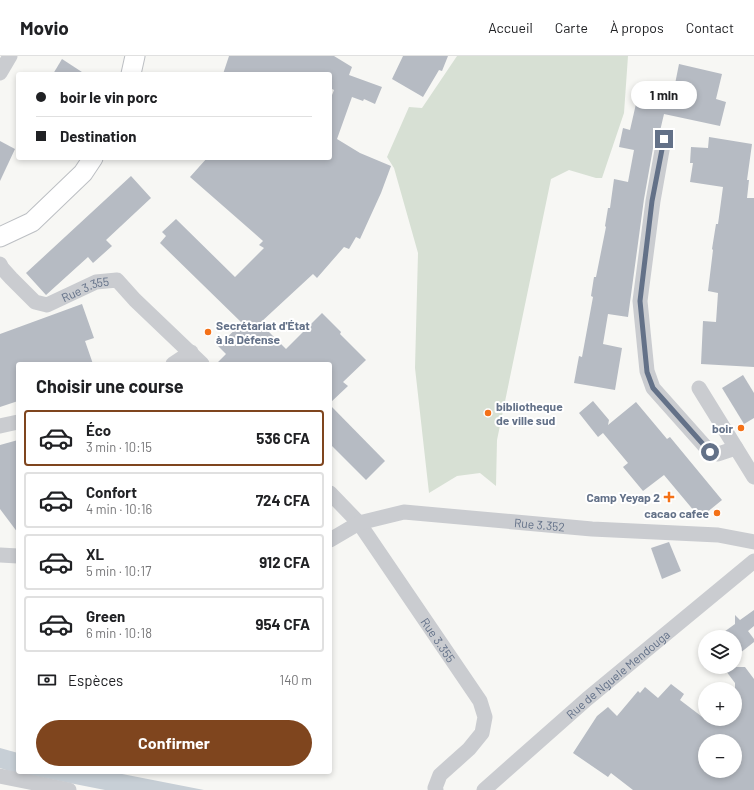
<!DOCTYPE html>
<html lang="fr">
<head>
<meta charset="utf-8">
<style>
  :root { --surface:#fff; --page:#f2f2f2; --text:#202124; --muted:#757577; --line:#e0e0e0; --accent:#7f451e }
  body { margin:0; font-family:Barlow,sans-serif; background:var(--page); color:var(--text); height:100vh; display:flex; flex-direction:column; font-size:15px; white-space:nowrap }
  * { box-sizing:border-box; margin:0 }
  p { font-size:13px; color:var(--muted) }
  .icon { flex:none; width:22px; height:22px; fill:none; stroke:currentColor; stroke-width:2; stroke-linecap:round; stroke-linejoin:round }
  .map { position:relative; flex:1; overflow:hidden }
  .drawer { position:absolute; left:16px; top:306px; width:316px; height:412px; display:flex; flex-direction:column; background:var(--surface); border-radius:4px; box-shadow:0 2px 6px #0003 }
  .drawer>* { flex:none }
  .top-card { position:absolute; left:16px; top:16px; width:316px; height:88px; border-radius:4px; box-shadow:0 2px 6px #0003; display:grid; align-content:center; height:88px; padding:0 20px; background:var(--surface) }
  .fabs { position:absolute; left:698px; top:574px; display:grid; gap:8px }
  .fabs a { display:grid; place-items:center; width:44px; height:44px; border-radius:50%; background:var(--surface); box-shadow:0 2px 6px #0003; font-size:20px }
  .end { position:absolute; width:18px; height:18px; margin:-9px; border:5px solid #637188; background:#fff; box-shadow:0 0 0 2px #fff }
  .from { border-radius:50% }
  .bubble { position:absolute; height:28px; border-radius:14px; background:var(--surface); box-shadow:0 2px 6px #0003; font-size:13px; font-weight:700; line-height:28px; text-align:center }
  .top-card b { display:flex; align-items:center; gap:14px; height:38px; font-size:15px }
  .top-card b+b { border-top:1px solid var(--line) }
  .top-card i { width:10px; height:10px; background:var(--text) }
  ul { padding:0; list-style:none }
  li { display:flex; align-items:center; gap:12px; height:56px; margin:0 8px 6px; padding:0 12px; border:2px solid var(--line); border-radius:4px }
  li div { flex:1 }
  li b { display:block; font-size:15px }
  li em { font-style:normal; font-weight:700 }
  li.on { border-color:var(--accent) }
  li>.icon { width:36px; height:36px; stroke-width:1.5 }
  h2 { padding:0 20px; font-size:18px; line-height:48px }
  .pay { display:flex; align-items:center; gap:10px; height:44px; padding:0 20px; font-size:15px }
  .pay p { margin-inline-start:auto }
  .primary-button { display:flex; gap:8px; margin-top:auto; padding:8px 20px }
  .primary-button a { flex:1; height:46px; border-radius:24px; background:var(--accent); color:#fff; font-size:16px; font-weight:700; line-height:46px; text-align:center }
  header { display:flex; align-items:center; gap:24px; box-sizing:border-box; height:56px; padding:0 20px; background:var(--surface); border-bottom:1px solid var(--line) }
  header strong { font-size:19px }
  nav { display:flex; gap:22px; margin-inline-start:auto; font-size:14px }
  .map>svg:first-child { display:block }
</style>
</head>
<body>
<header>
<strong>Movio</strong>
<nav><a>Accueil</a><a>Carte</a><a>À propos</a><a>Contact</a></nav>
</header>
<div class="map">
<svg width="754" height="734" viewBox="0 0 754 734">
  <rect width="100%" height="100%" fill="#f7f7f4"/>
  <polygon fill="#d7e0d4" points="457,0 628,0 624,57 602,122 596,122 569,114 551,123 497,384 496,430 480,417 457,420 429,437 415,312 418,197 394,112 387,101 409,51 422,52"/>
  <polygon fill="#c7cfd6" points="0,692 18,697 18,716 112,716 204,734 105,734 9,715 0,712"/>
  <g fill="#b6bbc3" fill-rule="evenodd">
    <polygon points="229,0 334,0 352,11 349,19 382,31 375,48 364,43 363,45 352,41 337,83 360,97 391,110 381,137 360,183 356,181 349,193 344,191 317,222 313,218 260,267 286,293 322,257 341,276 340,278 366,304 343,326 348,330 330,347 330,308 216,308 226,298 218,290 242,267 160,187 166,180 162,176 176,163 235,221 264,192 259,189 263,185 190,121 207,102 330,102 330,44 334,34 330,32 330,18 223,18"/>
    <polygon points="403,0 448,0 442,15 439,14 423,41 392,23"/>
    <polygon points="62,3 85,18 53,18"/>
    <polygon points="679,8 722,18 716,43 726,46 720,70 664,58 660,75 657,78 655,81 644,143 628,261 608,258 603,288 622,292 615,334 574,327 579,300 582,301 593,241 591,240 594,221 596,221 606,171 605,170 608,152 610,152 614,123 628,126 634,94 619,91 623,72 630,74 641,26 674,33"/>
    <polygon points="709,81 752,88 747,124 749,124 747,142 754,142 754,311 701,308 703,265 716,266 718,237 708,235 713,194 712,193 716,168 718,168 723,131 690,126 693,107 690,107 691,91 708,92"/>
    <polygon points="0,85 15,93 0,125"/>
    <polygon points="131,120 151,142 106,184 112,190 93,207 88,201 46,239 26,217"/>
    <polygon points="82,248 94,282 85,285 93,308 18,308 18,345 0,351 0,278"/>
    <polygon points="743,319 754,337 754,362 744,368 722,332"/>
    <polygon points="593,345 609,364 608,369 636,346 667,383 670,381 722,444 700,462 664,419 643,435 623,411 628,407 603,377 598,381 579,357"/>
    <polygon points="330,349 385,405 366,424 330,388"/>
    <polygon points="18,384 18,477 0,453 0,389"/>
    <polygon points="669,486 681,515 662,523 651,492"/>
    <polygon points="754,554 754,570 748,575 754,583 754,586 735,601 735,581 717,581 735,568 735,559 740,564"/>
    <path d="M 723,611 L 745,611 L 754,623 L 754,734 L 633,734 L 611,717 L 608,721 L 573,697 L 597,660 L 608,651 L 617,660 L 638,635 L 640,637 L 645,631 L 658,642 L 671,628 L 684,638 L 680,644 L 705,663 L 735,663 L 735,627 ZM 705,685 L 735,685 L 735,715 L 705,715 Z"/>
  </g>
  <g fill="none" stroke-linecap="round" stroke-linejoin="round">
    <g stroke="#bcbfc3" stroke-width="21">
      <g id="major">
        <polyline points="131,18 135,0"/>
        <polyline points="0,181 32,166 83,117 93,102"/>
      </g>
    </g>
    <g stroke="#caccd0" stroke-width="15">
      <polyline points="0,17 10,0"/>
      <polyline points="664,83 653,145 640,245 647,315 653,332 710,396 718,398 736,392"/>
      <path id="s1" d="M 0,208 L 2,212 L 11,222 L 35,246 L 47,249 L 96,226 L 117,224 L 135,244 L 202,308"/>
      <polyline points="173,308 191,296"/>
      <polyline points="699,332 754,421"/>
      <polyline points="0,370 18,366"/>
      <path id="s2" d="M 330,437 L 359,467 L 480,645 L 485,661 L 482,677 L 469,693 L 440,719 L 435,732 L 436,734"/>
      <path id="s3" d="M 330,484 L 359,467 L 404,456 L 592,473 L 718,479 L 754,486"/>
      <polyline points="0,499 18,500"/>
      <polyline points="0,720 69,734"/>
      <path id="s4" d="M 484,734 L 587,643 L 754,505"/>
    </g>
    <use href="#major" stroke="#fff" stroke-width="19"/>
  </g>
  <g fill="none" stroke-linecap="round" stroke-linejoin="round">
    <polyline stroke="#637188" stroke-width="5" points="664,83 652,145 640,245 647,316 653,332 710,396"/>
  </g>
  <g fill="#f47117" stroke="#fff" stroke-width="1.5">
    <circle cx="208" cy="276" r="4"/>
    <circle cx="488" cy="357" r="4"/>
    <circle cx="741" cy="372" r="4"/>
    <path d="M667 435h4v4h4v4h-4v4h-4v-4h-4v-4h4z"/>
    <circle cx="717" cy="457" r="4"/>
  </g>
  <g text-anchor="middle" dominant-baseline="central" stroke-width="4" stroke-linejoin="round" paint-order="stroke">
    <g font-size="12" fill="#637188" stroke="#fff">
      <text stroke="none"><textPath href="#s1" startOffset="106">Rue 3.355</textPath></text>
      <text stroke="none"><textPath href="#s3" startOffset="216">Rue 3.352</textPath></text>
      <text stroke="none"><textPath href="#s2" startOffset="183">Rue 3.355</textPath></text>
      <text stroke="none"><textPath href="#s4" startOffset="177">Rue de Nguele Mendouga</textPath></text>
    </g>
    <g font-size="12" font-weight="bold" fill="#637188" stroke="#fff" text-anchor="end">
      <text x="216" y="269" text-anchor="start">Secrétariat d'État<tspan x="216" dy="14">à la Défense</tspan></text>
      <text x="496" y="350" text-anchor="start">bibliotheque<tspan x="496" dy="14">de ville sud</tspan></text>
      <text x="733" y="372">boir</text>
      <text x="660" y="441">Camp Yeyap 2</text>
      <text x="709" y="457">cacao cafee</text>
    </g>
  </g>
</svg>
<div class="fabs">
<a><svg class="icon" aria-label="layers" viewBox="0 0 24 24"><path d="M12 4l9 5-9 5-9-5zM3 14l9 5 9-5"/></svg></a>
<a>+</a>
<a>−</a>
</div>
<i class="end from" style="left:710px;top:396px"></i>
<i class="end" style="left:664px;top:83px"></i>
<div class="bubble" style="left:631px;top:25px;width:66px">1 min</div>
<div class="top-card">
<b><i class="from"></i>boir le vin porc</b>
<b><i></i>Destination</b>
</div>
<section class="drawer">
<h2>Choisir une course</h2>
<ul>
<li class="on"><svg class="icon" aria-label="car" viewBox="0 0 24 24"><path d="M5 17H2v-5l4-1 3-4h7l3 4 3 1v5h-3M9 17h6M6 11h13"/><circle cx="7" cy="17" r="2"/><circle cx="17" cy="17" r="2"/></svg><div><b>Éco</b><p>3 min · 10:15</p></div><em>536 CFA</em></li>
<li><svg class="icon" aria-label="car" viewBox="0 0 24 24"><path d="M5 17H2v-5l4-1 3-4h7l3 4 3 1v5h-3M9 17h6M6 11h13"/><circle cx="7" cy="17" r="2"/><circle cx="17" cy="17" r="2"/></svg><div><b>Confort</b><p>4 min · 10:16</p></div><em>724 CFA</em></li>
<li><svg class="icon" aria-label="car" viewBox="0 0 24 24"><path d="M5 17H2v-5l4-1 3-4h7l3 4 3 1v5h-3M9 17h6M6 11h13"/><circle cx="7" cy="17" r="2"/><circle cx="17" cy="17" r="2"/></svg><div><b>XL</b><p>5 min · 10:17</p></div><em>912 CFA</em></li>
<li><svg class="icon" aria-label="car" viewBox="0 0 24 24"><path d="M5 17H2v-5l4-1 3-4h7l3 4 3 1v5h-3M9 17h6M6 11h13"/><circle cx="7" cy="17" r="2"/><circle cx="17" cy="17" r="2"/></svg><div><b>Green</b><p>6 min · 10:18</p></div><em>954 CFA</em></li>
</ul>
<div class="pay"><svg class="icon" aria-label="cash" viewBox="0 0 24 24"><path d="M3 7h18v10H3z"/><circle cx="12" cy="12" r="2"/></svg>Espèces<p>140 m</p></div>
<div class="primary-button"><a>Confirmer</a></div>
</section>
</div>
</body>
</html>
